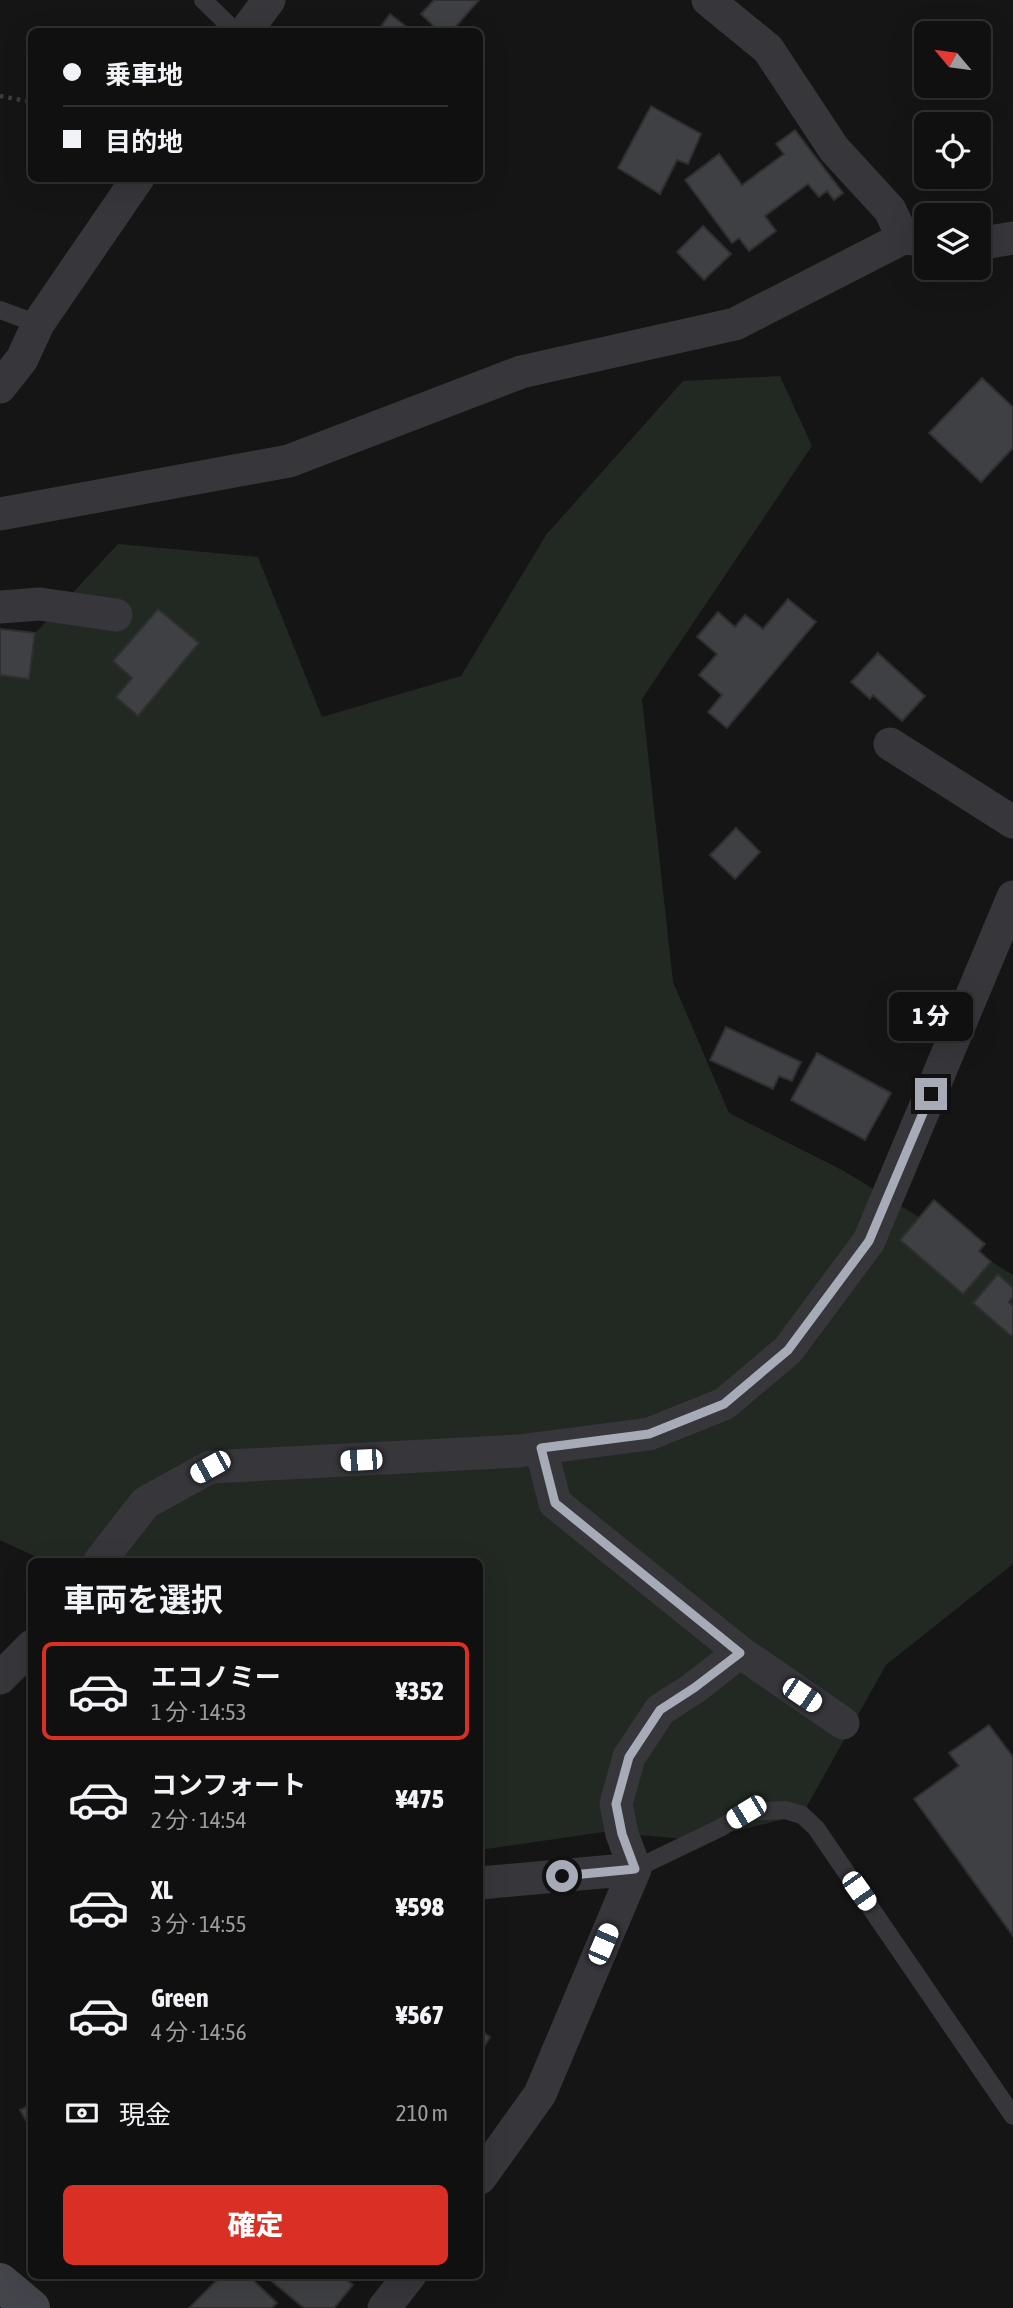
<!DOCTYPE html>
<html lang="ja">
<head>
<meta charset="utf-8">
<style>
  :root { --surface:#101010; --page:#1e1e1e; --text:#f1f3f6; --muted:#9c9d9f; --line:#303030; --accent:#d93025 }
  body { margin:0; font-family:"Asap Condensed","Noto Sans JP",sans-serif; background:var(--page); color:var(--text); height:100vh; display:flex; flex-direction:column; font-size:26px; white-space:nowrap }
  * { box-sizing:border-box; margin:0 }
  p { font-size:23px; color:var(--muted) }
  .icon { flex:none; width:38px; height:38px; fill:none; stroke:currentColor; stroke-width:2; stroke-linecap:round; stroke-linejoin:round }
  .map { position:relative; flex:1; overflow:hidden }
  .sheet { position:absolute; left:28px; top:1558px; width:455px; height:721px; display:flex; flex-direction:column; background:var(--surface); border-radius:10px; box-shadow:0 7px 28px #0002,0 0 0 2px var(--line) }
  .sheet>* { flex:none }
  .guide { position:absolute; left:28px; top:28px; width:455px; height:154px; border-radius:10px; box-shadow:0 7px 28px #0002,0 0 0 2px var(--line); display:grid; align-content:center; height:154px; padding:0 35px; background:var(--surface) }
  .needle { width:46px; rotate:299deg }
  .controls { position:absolute; left:914px; top:21px; display:grid; gap:14px }
  .controls a { display:grid; place-items:center; width:77px; height:77px; border-radius:10px; background:var(--surface); box-shadow:0 7px 28px #0002,0 0 0 2px var(--line); font-size:35px }
  .end { position:absolute; width:32px; height:32px; margin:-16px; border:9px solid #a7abb7; background:#111; box-shadow:0 0 0 4px #111 }
  .from { border-radius:50% }
  .bubble { position:absolute; height:49px; border-radius:10px; background:var(--surface); box-shadow:0 7px 28px #0002,0 0 0 2px var(--line); font-size:23px; font-weight:800; line-height:49px; text-align:center }
  .car { position:absolute; width:21px; height:42px; margin:-21px -10px; border-radius:9px; box-shadow:0 0 5px 2px #0007; background:linear-gradient(#fff 24%,#345 0 40%,#fff 0 76%,#345 0 86%,#fff 0) }
  .guide b { display:flex; align-items:center; gap:24px; height:66px; font-size:26px }
  .guide b+b { border-top:2px solid var(--line) }
  .guide i { width:18px; height:18px; background:var(--text) }
  ul { padding:0; list-style:none }
  li { display:flex; align-items:center; gap:21px; height:98px; margin:0 14px 10px; padding:0 21px; border:4px solid transparent; border-radius:10px }
  li div { flex:1 }
  li b { display:block; font-size:26px }
  li em { font-style:normal; font-weight:800 }
  li.active { border-color:var(--accent) }
  li>.icon { width:63px; height:63px; stroke-width:1.5 }
  h2 { padding:0 35px; font-size:32px; line-height:84px }
  .pay { display:flex; align-items:center; gap:18px; height:77px; padding:0 35px; font-size:26px }
  .pay p { margin-inline-start:auto }
  .primary-button { display:flex; gap:14px; margin-top:auto; padding:14px 35px }
  .primary-button a { flex:1; height:80px; border-radius:10px; background:var(--accent); color:#fff; font-size:28px; font-weight:800; line-height:80px; text-align:center }
  .map>svg:first-child { display:block }
</style>
</head>
<body>
<div class="map">
<svg width="1013" height="2308" viewBox="0 0 1013 2308">
  <rect width="100%" height="100%" fill="#151516"/>
  <polygon fill="#212922" points="780,376 812,446 642,699 673,982 729,1113 844,1171 1013,1275 1013,1564 886,1665 802,1815 697,1840 603,1832 480,1850 480,1561 37,1561 36,1557 0,1540 0,671 118,544 258,557 322,717 461,676 546,535 683,381"/>
  <g fill="#3f4043" stroke="#2f2f32" stroke-width="2">
    <polygon points="434,0 479,0 451,32 440,32 421,14"/>
    <polygon points="390,14 413,32 377,32"/>
    <polygon points="651,106 701,134 688,164 677,160 660,194 618,168"/>
    <polygon points="795,130 843,193 834,200 827,191 819,197 808,184 765,216 776,231 749,251 739,238 732,243 685,180 719,154 742,185 784,154 776,144"/>
    <polygon points="703,226 731,254 704,280 677,252"/>
    <polygon points="982,378 1013,407 1013,448 981,482 929,433"/>
    <polygon points="788,599 816,622 727,728 708,712 722,695 699,675 717,654 697,637 718,612 735,627 745,615 763,629"/>
    <polygon points="158,609 199,643 138,716 116,697 132,678 113,661"/>
    <polygon points="0,629 35,633 29,679 0,675"/>
    <polygon points="878,653 925,696 902,721 873,695 870,699 851,682"/>
    <polygon points="736,828 760,852 735,879 710,855"/>
    <polygon points="726,1027 801,1062 792,1081 779,1076 773,1089 710,1060"/>
    <polygon points="817,1053 891,1093 865,1140 791,1100"/>
    <polygon points="934,1200 985,1244 979,1251 991,1262 963,1294 900,1240"/>
    <polygon points="998,1274 1013,1288 1013,1297 1009,1302 1013,1306 1013,1334 1011,1336 973,1303"/>
    <polygon points="989,1725 1013,1757 1013,1936 914,1799 959,1766 949,1753"/>
    <polygon points="480,2030 490,2037 480,2053"/>
    <polygon points="32,2104 32,2131 20,2110"/>
    <polygon points="222,2275 248,2275 277,2303 272,2308 189,2308"/>
    <polygon points="264,2275 340,2275 353,2285 334,2308 304,2308"/>
  </g>
  <g fill="none" stroke-linecap="round" stroke-linejoin="round">
    <polyline stroke="#3c3d42" stroke-width="4.5" stroke-dasharray="3.5 5" stroke-linecap="butt" points="0,96 32,102"/>
    <g stroke="#36363b" stroke-width="18">
      <polyline points="203,0 236,32"/>
      <polyline points="0,310 38,324"/>
      <polyline points="635,1869 720,1828 746,1812 785,1810 802,1815 816,1828 1013,2116"/>
    </g>
    <g stroke="#36363b" stroke-width="33">
      <polyline points="708,0 768,49 834,149 890,210 903,238 926,240"/>
      <polyline points="245,32 269,0"/>
      <polyline points="978,244 1013,238"/>
      <polyline points="0,387 22,359 38,324 138,178"/>
      <polyline points="0,514 289,461 521,372 735,324 903,238"/>
      <polyline points="0,607 40,604 116,615"/>
      <polyline points="890,744 1013,822"/>
      <polyline points="541,1448 555,1503 740,1652 694,1688 660,1710 629,1757 616,1804 622,1834 635,1869"/>
      <polyline points="100,1561 145,1503 210,1467 519,1451 649,1434 724,1404 788,1350 869,1241 1013,897"/>
      <polyline points="740,1652 843,1723"/>
      <polyline points="0,1678 32,1646"/>
      <polyline points="480,1883 635,1869 540,2094 480,2178"/>
      <polyline points="384,2308 410,2275"/>
    </g>
    <polyline stroke="#44454b" stroke-width="38" points="0,2282 31,2308"/>
  </g>
  <g fill="none" stroke-linecap="round" stroke-linejoin="round">
    <polyline stroke="#a7abb7" stroke-width="9" points="562,1876 635,1869 622,1834 616,1804 629,1757 660,1710 694,1688 740,1653 555,1503 541,1448 649,1434 724,1404 788,1350 869,1241 931,1094"/>
  </g>
</svg>
<div class="controls">
<a><svg class="needle" viewBox="-14 -14 28 28"><path d="M0-13l5 13h-10z" fill="#e53935"/><path d="M0 13l5-13h-10z" fill="#9c9d9f"/></svg></a>
<a><svg class="icon" aria-label="locate" viewBox="0 0 24 24"><circle cx="12" cy="12" r="6"/><path d="M12 2v4M12 18v4M2 12h4M18 12h4"/></svg></a>
<a><svg class="icon" aria-label="layers" viewBox="0 0 24 24"><path d="M12 4l9 5-9 5-9-5zM3 14l9 5 9-5"/></svg></a>
</div>
<i class="end from" style="left:562px;top:1876px"></i>
<i class="end" style="left:931px;top:1094px"></i>
<div class="bubble" style="left:889px;top:992px;width:84px">1 分</div>
<i class="car" style="left:361px;top:1460px;rotate:267deg"></i>
<i class="car" style="left:210px;top:1467px;rotate:241deg"></i>
<i class="car" style="left:802px;top:1695px;rotate:124deg"></i>
<i class="car" style="left:746px;top:1812px;rotate:239deg"></i>
<i class="car" style="left:859px;top:1891px;rotate:145deg"></i>
<i class="car" style="left:603px;top:1944px;rotate:23deg"></i>
<div class="guide">
<b><i class="from"></i>乗車地</b>
<b><i></i>目的地</b>
</div>
<section class="sheet">
<h2>車両を選択</h2>
<ul>
<li class="active"><svg class="icon" aria-label="car" viewBox="0 0 24 24"><path d="M5 17H2v-5l4-1 3-4h7l3 4 3 1v5h-3M9 17h6M6 11h13"/><circle cx="7" cy="17" r="2"/><circle cx="17" cy="17" r="2"/></svg><div><b>エコノミー</b><p>1 分 · 14:53</p></div><em>¥352</em></li>
<li><svg class="icon" aria-label="car" viewBox="0 0 24 24"><path d="M5 17H2v-5l4-1 3-4h7l3 4 3 1v5h-3M9 17h6M6 11h13"/><circle cx="7" cy="17" r="2"/><circle cx="17" cy="17" r="2"/></svg><div><b>コンフォート</b><p>2 分 · 14:54</p></div><em>¥475</em></li>
<li><svg class="icon" aria-label="car" viewBox="0 0 24 24"><path d="M5 17H2v-5l4-1 3-4h7l3 4 3 1v5h-3M9 17h6M6 11h13"/><circle cx="7" cy="17" r="2"/><circle cx="17" cy="17" r="2"/></svg><div><b>XL</b><p>3 分 · 14:55</p></div><em>¥598</em></li>
<li><svg class="icon" aria-label="car" viewBox="0 0 24 24"><path d="M5 17H2v-5l4-1 3-4h7l3 4 3 1v5h-3M9 17h6M6 11h13"/><circle cx="7" cy="17" r="2"/><circle cx="17" cy="17" r="2"/></svg><div><b>Green</b><p>4 分 · 14:56</p></div><em>¥567</em></li>
</ul>
<div class="pay"><svg class="icon" aria-label="cash" viewBox="0 0 24 24"><path d="M3 7h18v10H3z"/><circle cx="12" cy="12" r="2"/></svg>現金<p>210 m</p></div>
<div class="primary-button"><a>確定</a></div>
</section>
</div>
</body>
</html>
